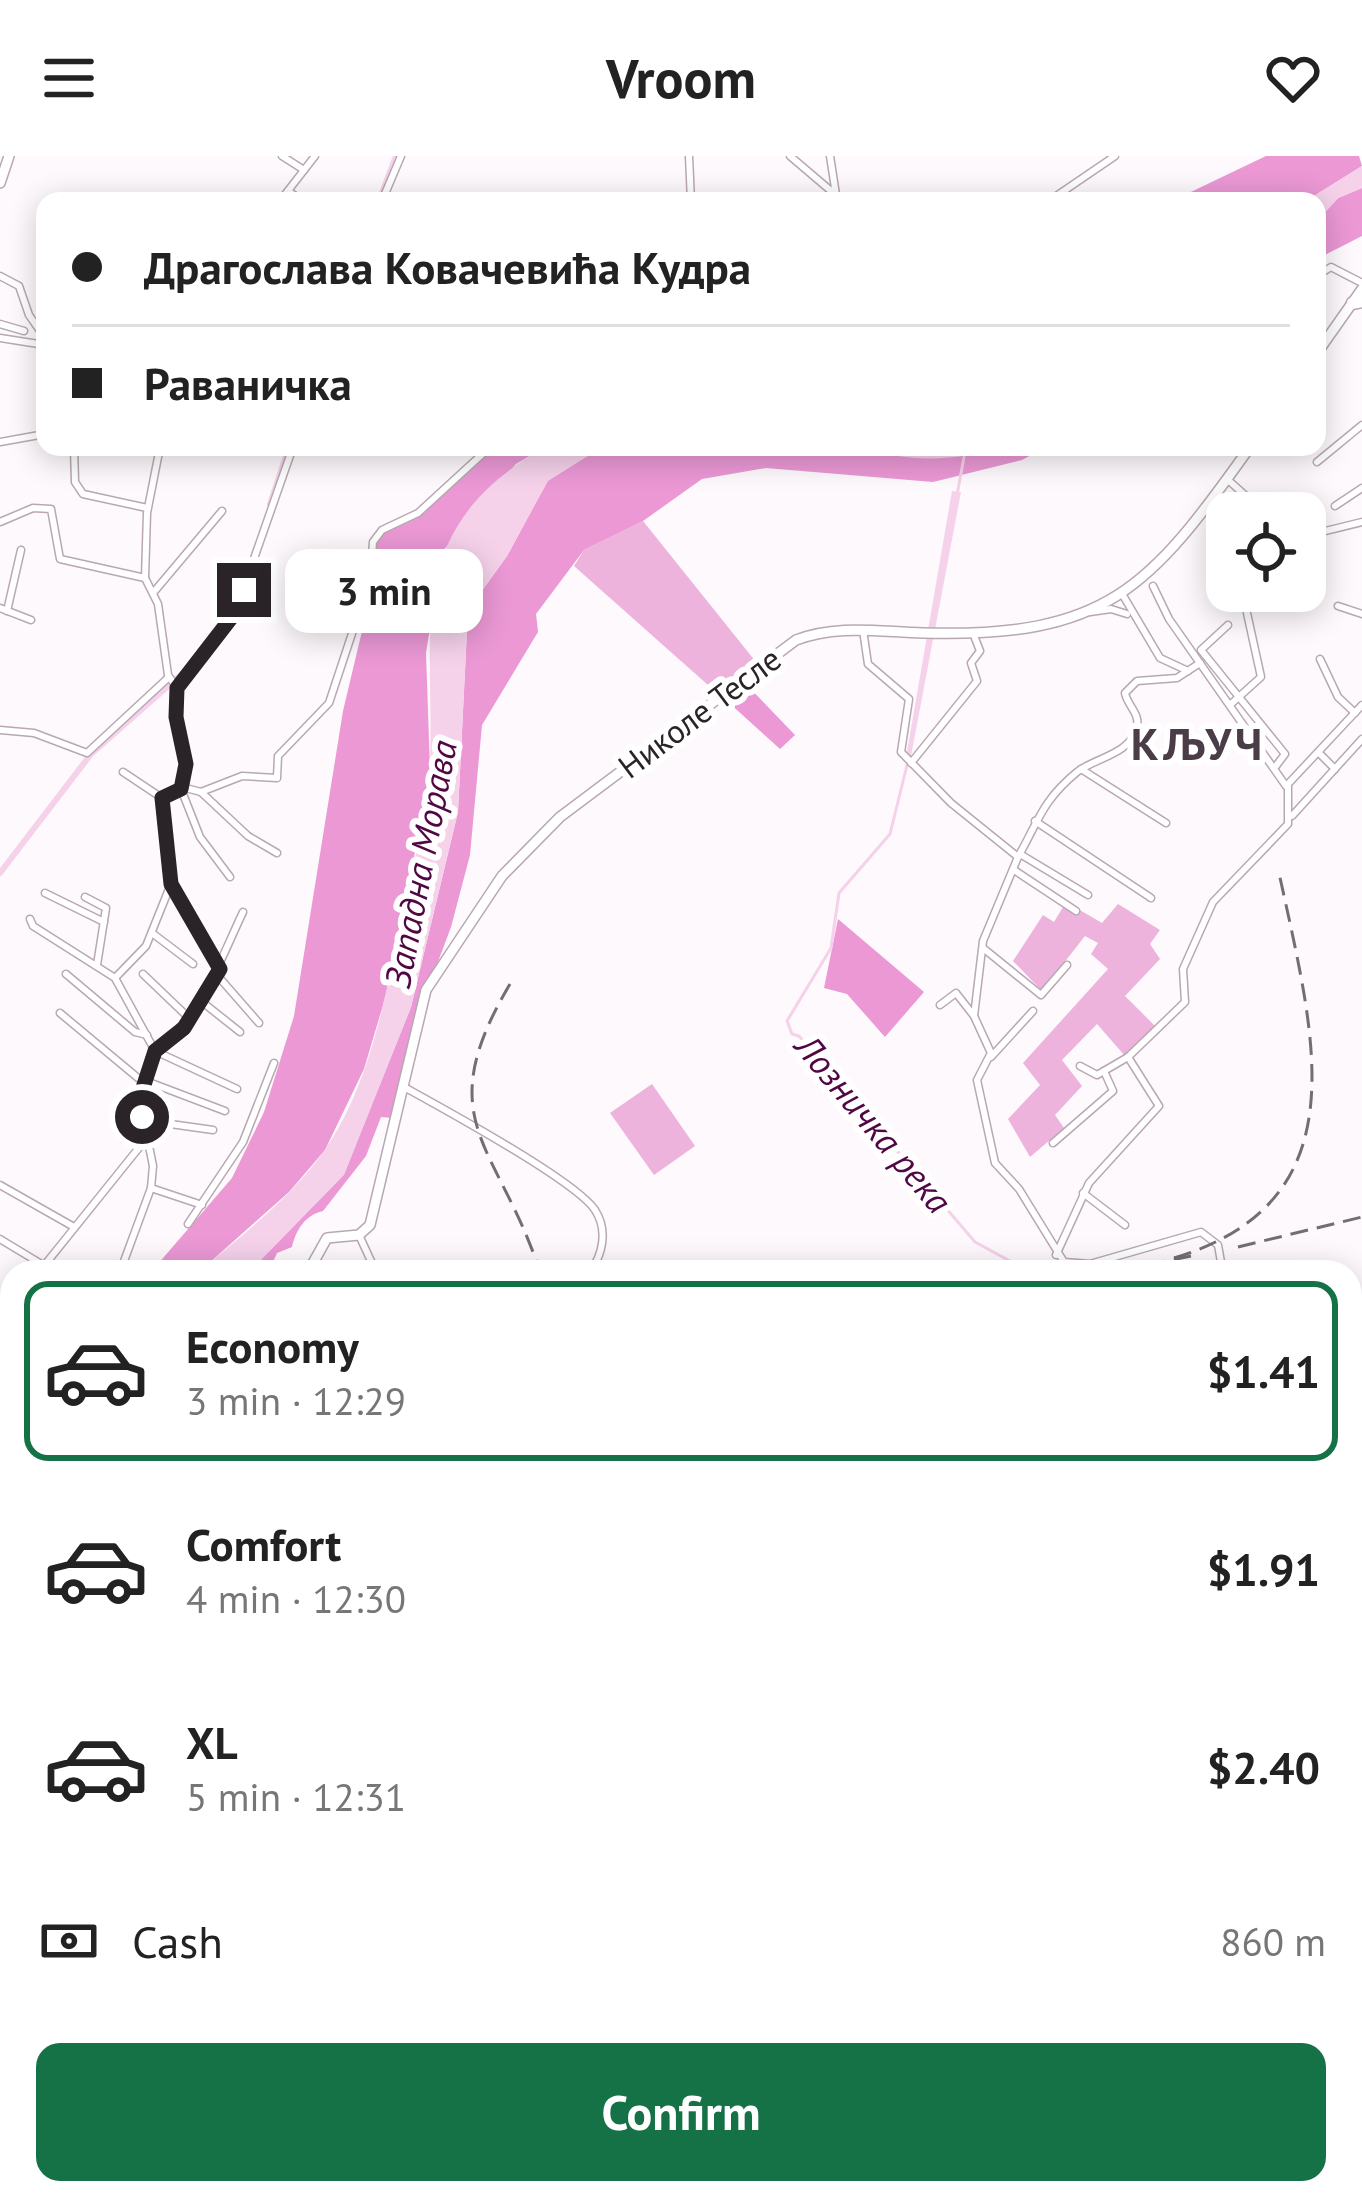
<!DOCTYPE html>
<html lang="en">
<head>
<meta charset="utf-8">
<style>
  :root { --surface:#fff; --page:#f2f2f2; --text:#222; --muted:#767676; --line:#e0e0e0; --accent:#157146 }
  body { margin:0; font-family:"PT Sans",sans-serif; background:var(--page); color:var(--text); height:100vh; display:flex; flex-direction:column; font-size:45px; white-space:nowrap }
  * { box-sizing:border-box; margin:0 }
  p { font-size:39px; color:var(--muted) }
  .icon { flex:none; width:66px; height:66px; fill:none; stroke:currentColor; stroke-width:2; stroke-linecap:round; stroke-linejoin:round }
  .map { position:relative; flex:1; overflow:hidden }
  .details { position:absolute; left:0px; top:1104px; width:1362px; height:945px; display:flex; flex-direction:column; background:var(--surface); border-radius:36px 36px 0 0; box-shadow:0 6px 30px #0003 }
  .details>* { flex:none }
  .guide { position:absolute; left:36px; top:36px; width:1290px; height:264px; border-radius:24px; box-shadow:0 6px 30px #0003; display:grid; align-content:center; height:264px; padding:0 36px; background:var(--surface) }
  .fabs { position:absolute; left:1206px; top:336px; display:grid; gap:24px }
  .fabs a { display:grid; place-items:center; width:120px; height:120px; border-radius:24px; background:var(--surface); box-shadow:0 6px 30px #0003; font-size:60px }
  .end { position:absolute; width:54px; height:54px; margin:-27px; border:15px solid #2a2328; background:#fff; box-shadow:0 0 0 6px #fff }
  .from { border-radius:50% }
  .bubble { position:absolute; height:84px; border-radius:24px; background:var(--surface); box-shadow:0 6px 30px #0003; font-size:39px; font-weight:600; line-height:84px; text-align:center }
  .guide b { display:flex; align-items:center; gap:42px; height:114px; font-size:45px }
  .guide b+b { border-top:3px solid var(--line) }
  .guide i { width:30px; height:30px; background:var(--text) }
  ul { padding:21px 0 0; list-style:none }
  li { display:flex; align-items:center; gap:36px; height:180px; margin:0 24px 18px; padding:0 12px; border:6px solid transparent; border-radius:24px }
  li div { flex:1 }
  li b { display:block; font-size:45px }
  li em { font-style:normal; font-weight:600 }
  li.current { border-color:var(--accent) }
  li>.icon { width:108px; height:108px; stroke-width:1.5 }
  .pay { display:flex; align-items:center; gap:30px; height:132px; padding:0 36px; font-size:45px }
  .pay p { margin-inline-start:auto }
  .primary-button { display:flex; gap:24px; margin-top:auto; padding:24px 36px }
  .primary-button a { flex:1; height:138px; border-radius:24px; background:var(--accent); color:#fff; font-size:48px; font-weight:600; line-height:138px; text-align:center }
  header { display:flex; justify-content:space-between; align-items:center; height:156px; padding:0 36px; background:var(--surface); font-size:54px; font-weight:600 }
  .map>svg:first-child { display:block }
</style>
</head>
<body>
<header><svg class="icon" aria-label="menu" viewBox="0 0 24 24"><path d="M4 6h16M4 12h16M4 18h16"/></svg>Vroom<svg class="icon" aria-label="heart" viewBox="0 0 24 24"><path d="M12 20l-8-8c-3-5 5-10 8-4 3-6 11-1 8 4z"/></svg></header>
<div class="map">
<svg width="1362" height="2048" viewBox="0 0 1362 2048">
  <rect width="100%" height="100%" fill="#fdf9fc"/>
  <g fill="#edb3dc">
    <polygon points="643,365 756,506 717,537 574,410 584,394"/>
    <polygon points="1066,746 1102,767 1118,748 1160,774 1150,788 1160,803 1125,840 1155,870 1125,900 1097,868 1062,904 1082,930 1055,959 1064,972 1030,1001 1008,963 1040,929 1023,907 1108,813 1091,798 1098,787 1085,780 1042,835 1013,805 1043,759 1054,766"/>
    <polygon points="652,928 695,990 654,1019 610,957"/>
    <polygon points="0,1723 12,1749 12,1868 0,1868"/>
    <polygon points="0,1903 12,1906 12,2037 61,2037 60,2048 0,2048"/>
  </g>
  <g fill="#eb98d5">
    <polygon points="1266,0 1359,0 1362,10 1306,45 1172,45"/>
    <polygon points="1362,32 1362,80 1317,103 1317,65 1338,42"/>
    <polygon points="490,291 545,291 516,308 442,396 426,497 430,613 394,812 364,913 325,994 289,1036 199,1116 151,1116 232,1022 264,956 294,860 343,555 362,475 357,449 370,423 373,386 382,374 418,357"/>
    <path d="M 602,291 L 864,291 L 885,299 L 1046,291 L 1022,304 L 933,326 L 766,312 L 702,323 L 643,365 L 584,394 L 536,458 L 538,476 L 482,569 L 470,699 L 451,771 L 414,870 L 394,962 L 381,961 L 366,1000 L 323,1055 C 305,1059 296,1074 292,1091 L 277,1097 L 273,1106 L 280,1113 L 249,1116 L 344,1018 L 411,851 L 458,656 L 468,454 L 507,400 L 548,324 Z"/>
    <polygon points="745,527 795,579 780,593 727,545"/>
    <polygon points="838,763 924,836 885,881 847,838 824,832"/>
  </g>
  <g fill="#f5d2ea">
    <polygon points="1362,10 1362,32 1338,42 1317,65 1317,45 1306,45"/>
    <path d="M 545,291 L 602,291 L 548,325 L 507,400 L 468,454 L 458,656 L 411,851 L 344,1019 L 249,1116 L 199,1116 C 242,1079 291,1042 324,995 C 374,924 387,828 405,745 C 415,702 428,655 430,610 C 435,471 401,373 545,291 Z"/>
    <path d="M 864,291 L 1013,291 C 963,302 913,310 864,291 Z"/>
    <polygon points="952,335 961,336 911,600 907,596"/>
  </g>
  <g fill="none" stroke-linecap="round" stroke-linejoin="round">
    <g stroke="#f5d2ea" stroke-width="3">
      <polyline points="957,339 964,301"/>
      <polyline points="907,609 890,678 839,737 831,792 787,865 792,878 799,880 975,1086 1010,1105 1017,1116"/>
      <polyline points="1350,1521 1362,1534"/>
    </g>
    <g stroke="#f5d2ea" stroke-width="6">
      <polyline points="379,45 396,0"/>
      <polyline points="270,348 289,291"/>
      <polyline points="222,470 246,417"/>
      <polyline points="0,717 91,598 192,509"/>
    </g>
    <g stroke="#b8a8b3" stroke-width="9">
      <g id="minor">
        <polyline points="282,0 304,14"/>
        <polyline points="689,0 691,45"/>
        <polyline points="790,0 837,40"/>
        <polyline points="830,0 837,45"/>
        <polyline points="288,35 303,45"/>
        <polyline points="280,45 315,0"/>
        <polyline points="382,45 401,0"/>
        <polyline points="1049,45 1115,0"/>
        <polyline points="1318,119 1331,111 1362,127"/>
        <polyline points="0,120 19,130 29,159 45,182"/>
        <polyline points="0,168 24,175"/>
        <polyline points="0,182 45,189"/>
        <polyline points="0,286 45,278"/>
        <polyline points="74,291 75,326 83,338 147,352"/>
        <polyline points="1317,306 1362,269"/>
        <polyline points="1227,323 1265,357"/>
        <polyline points="1335,350 1362,332"/>
        <polyline points="0,366 33,352 51,353 60,403 145,422"/>
        <polyline points="1305,380 1362,366"/>
        <polyline points="1305,412 1305,413"/>
        <polyline points="1153,430 1169,463 1286,630"/>
        <polyline points="1295,435 1315,444"/>
        <polyline points="1121,436 1160,502 1188,515"/>
        <polyline points="153,437 222,355"/>
        <polyline points="1338,450 1362,458"/>
        <polyline points="0,452 31,464"/>
        <polyline points="7,455 21,394"/>
        <polyline points="1090,456 1111,453 1127,458"/>
        <polyline points="863,474 868,508 909,543 901,596 951,647 1018,701 983,785 974,860 991,897 977,924 995,1007 1019,1033 1064,1106 1090,1108 1201,1076 1218,1089 1221,1106 1216,1116"/>
        <polyline points="1202,493 1228,469"/>
        <polyline points="1201,494 1285,598 1276,610"/>
        <polyline points="1320,503 1338,541 1355,557"/>
        <polyline points="177,532 235,457 293,291"/>
        <polyline points="1231,548 1261,521 1247,457"/>
        <polyline points="0,574 34,577 87,597 169,521"/>
        <polyline points="1319,597 1335,613"/>
        <polyline points="911,607 977,525 971,507 980,495 973,477"/>
        <polyline points="1081,613 1166,667"/>
        <polyline points="123,616 162,642"/>
        <polyline points="182,631 201,636 242,620 277,622 278,600 329,547 370,423 373,386 382,374 418,357 490,291"/>
        <polyline points="181,633 200,681 230,721"/>
        <polyline points="201,636 248,680 277,697"/>
        <polyline points="1292,660 1362,583"/>
        <polyline points="1035,665 1151,742"/>
        <polyline points="1020,698 1088,739"/>
        <path d="M 1018,701 C 1039,664 1042,645 1077,616 C 1096,601 1130,599 1137,571 C 1140,557 1127,549 1125,537 L 1137,525 L 1177,522 L 1200,507"/>
        <polyline points="1014,714 1076,755"/>
        <polyline points="171,728 221,813"/>
        <polyline points="45,737 104,766"/>
        <polyline points="85,741 106,752 97,809"/>
        <polyline points="30,763 33,770 115,822"/>
        <polyline points="152,777 193,808"/>
        <polyline points="983,792 1041,839 1067,809"/>
        <polyline points="66,818 135,876 147,879"/>
        <polyline points="143,818 190,863"/>
        <polyline points="217,819 259,867"/>
        <polyline points="201,845 240,876"/>
        <polyline points="940,849 956,837 974,860"/>
        <polyline points="60,857 138,922 225,955"/>
        <polyline points="991,901 1033,855"/>
        <polyline points="1080,910 1097,919 1104,915"/>
        <path d="M 404,931 C 442,952 575,1024 595,1054 C 608,1074 603,1098 590,1116"/>
        <path d="M 237,933 L 155,895 C 203,857 218,809 243,756"/>
        <polyline points="142,964 213,974"/>
        <polyline points="1053,987 1113,935 1104,915 1128,901"/>
        <polyline points="0,1029 74,1071"/>
        <polyline points="151,1032 202,1049"/>
        <polyline points="1083,1037 1125,1069"/>
        <polyline points="188,1068 243,986 274,907"/>
        <polyline points="359,1079 376,1116"/>
        <polyline points="0,1083 43,1109"/>
        <polyline points="1056,1099 1089,1027 1159,950 1128,901 1185,846 1183,813 1213,746 1288,668 1288,628 1362,549"/>
        <polyline points="39,1116 146,983"/>
        <polyline points="120,1116 151,1032 153,1010 140,945 155,895 115,822 146,790 171,728 162,642 181,633 186,608 176,561 177,532 168,519 158,448 145,422 147,357 160,291"/>
        <polyline points="0,1169 12,1153"/>
        <polyline points="1350,1318 1362,1317"/>
        <polyline points="1350,1462 1362,1445"/>
        <polyline points="1350,1500 1362,1508"/>
        <polyline points="0,1507 12,1487"/>
        <polyline points="12,1550 6,1581 12,1602"/>
        <polyline points="1350,1570 1362,1578"/>
        <polyline points="1350,1636 1362,1645"/>
        <polyline points="0,1678 12,1685"/>
        <polyline points="1350,1681 1362,1663"/>
        <polyline points="1350,1790 1359,1796"/>
        <polyline points="1350,1857 1362,1866"/>
        <polyline points="1350,1905 1362,1892"/>
        <polyline points="164,2037 183,2048"/>
        <polyline points="322,2037 354,2048"/>
        <polyline points="634,2037 651,2048"/>
        <polyline points="872,2037 873,2048"/>
        <polyline points="962,2037 973,2048"/>
        <polyline points="1060,2037 1071,2048"/>
        <polyline points="1155,2037 1167,2048"/>
        <polyline points="1270,2037 1271,2048"/>
        <polyline points="128,2042 139,2048"/>
        <polyline points="72,2048 76,2037"/>
        <polyline points="516,2048 520,2037"/>
        <polyline points="578,2048 582,2037"/>
        <polyline points="711,2048 715,2037"/>
        <polyline points="1046,2048 1056,2037"/>
        <polyline points="1210,2048 1218,2037"/>
      </g>
    </g>
    <g stroke="#b8a8b3" stroke-width="12">
      <g id="tertiary">
        <polyline points="0,27 9,0"/>
        <polyline points="1317,197 1362,133"/>
        <path d="M 308,1116 L 327,1082 L 359,1079 L 370,1069 L 426,834 L 502,720 L 560,661 L 796,484 C 837,468 880,476 923,477 C 1107,482 1149,433 1250,291"/>
        <polyline points="1350,1730 1362,1738"/>
        <polyline points="1350,2014 1362,1996"/>
        <polyline points="766,2048 767,2037"/>
        <polyline points="773,2048 775,2037"/>
        <polyline points="1331,2048 1336,2037"/>
      </g>
    </g>
    <g stroke="#b8a8b3" stroke-width="14">
      <g id="secondary">
        <polyline points="0,1205 12,1209"/>
        <polyline points="1350,1220 1362,1218"/>
        <polyline points="0,1324 12,1332"/>
        <polyline points="1350,1366 1362,1374"/>
        <polyline points="889,2037 920,2048"/>
        <polyline points="450,2048 454,2037"/>
      </g>
    </g>
    <g stroke="#b8a8b3" stroke-width="15">
      <polyline id="primary" points="1353,147 1362,145"/>
    </g>
    <use href="#minor" stroke="#fff" stroke-width="6"/>
    <use href="#tertiary" stroke="#fff" stroke-width="9"/>
    <use href="#secondary" stroke="#fff" stroke-width="10"/>
    <use href="#primary" stroke="#fff" stroke-width="12"/>
    <g stroke="#746e72" stroke-width="3" stroke-dasharray="18 9" stroke-linecap="butt">
      <path d="M 510,828 C 428,966 498,987 540,1116"/>
      <polyline points="1238,1091 1362,1061"/>
      <path d="M 1174,1102 C 1362,1045 1315,883 1279,717"/>
      <polyline points="1121,1114 1191,1100"/>
      <polyline points="0,1186 12,1192"/>
    </g>
  </g>
  <g fill="none" stroke-linecap="round" stroke-linejoin="round">
    <polyline stroke="#2a2328" stroke-width="15" points="142,961 141,938 155,895 184,872 220,813 171,728 162,642 181,633 186,608 176,561 177,532 235,457 244,434"/>
  </g>
  <g text-anchor="middle" dominant-baseline="central" stroke-width="12" stroke-linejoin="round" paint-order="stroke">
    <g font-size="33" fill="#2a2328" stroke="#fff">
      <text transform="translate(699 556) rotate(-37)">Николе Тесле</text>
    </g>
    <g font-size="36" font-style="italic" fill="#510744" stroke="#fff">
      <text transform="translate(420 708) rotate(-79)">Западна Морава</text>
      <text transform="translate(874 967) rotate(50)">Лозничка река</text>
    </g>
    <g font-size="45" font-weight="bold" letter-spacing="3" fill="#4b3d47" stroke="#fff">
      <text x="1198" y="587">КЉУЧ</text>
    </g>
  </g>
</svg>
<div class="fabs">
<a><svg class="icon" aria-label="locate" viewBox="0 0 24 24"><circle cx="12" cy="12" r="6"/><path d="M12 2v4M12 18v4M2 12h4M18 12h4"/></svg></a>
</div>
<i class="end from" style="left:142px;top:961px"></i>
<i class="end" style="left:244px;top:434px"></i>
<div class="bubble" style="left:285px;top:393px;width:198px">3 min</div>
<div class="guide">
<b><i class="from"></i>Драгослава Ковачевића Кудра</b>
<b><i></i>Раваничка</b>
</div>
<section class="details">
<ul>
<li class="current"><svg class="icon" aria-label="car" viewBox="0 0 24 24"><path d="M5 17H2v-5l4-1 3-4h7l3 4 3 1v5h-3M9 17h6M6 11h13"/><circle cx="7" cy="17" r="2"/><circle cx="17" cy="17" r="2"/></svg><div><b>Economy</b><p>3 min · 12:29</p></div><em>$1.41</em></li>
<li><svg class="icon" aria-label="car" viewBox="0 0 24 24"><path d="M5 17H2v-5l4-1 3-4h7l3 4 3 1v5h-3M9 17h6M6 11h13"/><circle cx="7" cy="17" r="2"/><circle cx="17" cy="17" r="2"/></svg><div><b>Comfort</b><p>4 min · 12:30</p></div><em>$1.91</em></li>
<li><svg class="icon" aria-label="car" viewBox="0 0 24 24"><path d="M5 17H2v-5l4-1 3-4h7l3 4 3 1v5h-3M9 17h6M6 11h13"/><circle cx="7" cy="17" r="2"/><circle cx="17" cy="17" r="2"/></svg><div><b>XL</b><p>5 min · 12:31</p></div><em>$2.40</em></li>
</ul>
<div class="pay"><svg class="icon" aria-label="cash" viewBox="0 0 24 24"><path d="M3 7h18v10H3z"/><circle cx="12" cy="12" r="2"/></svg>Cash<p>860 m</p></div>
<div class="primary-button"><a>Confirm</a></div>
</section>
</div>
</body>
</html>
